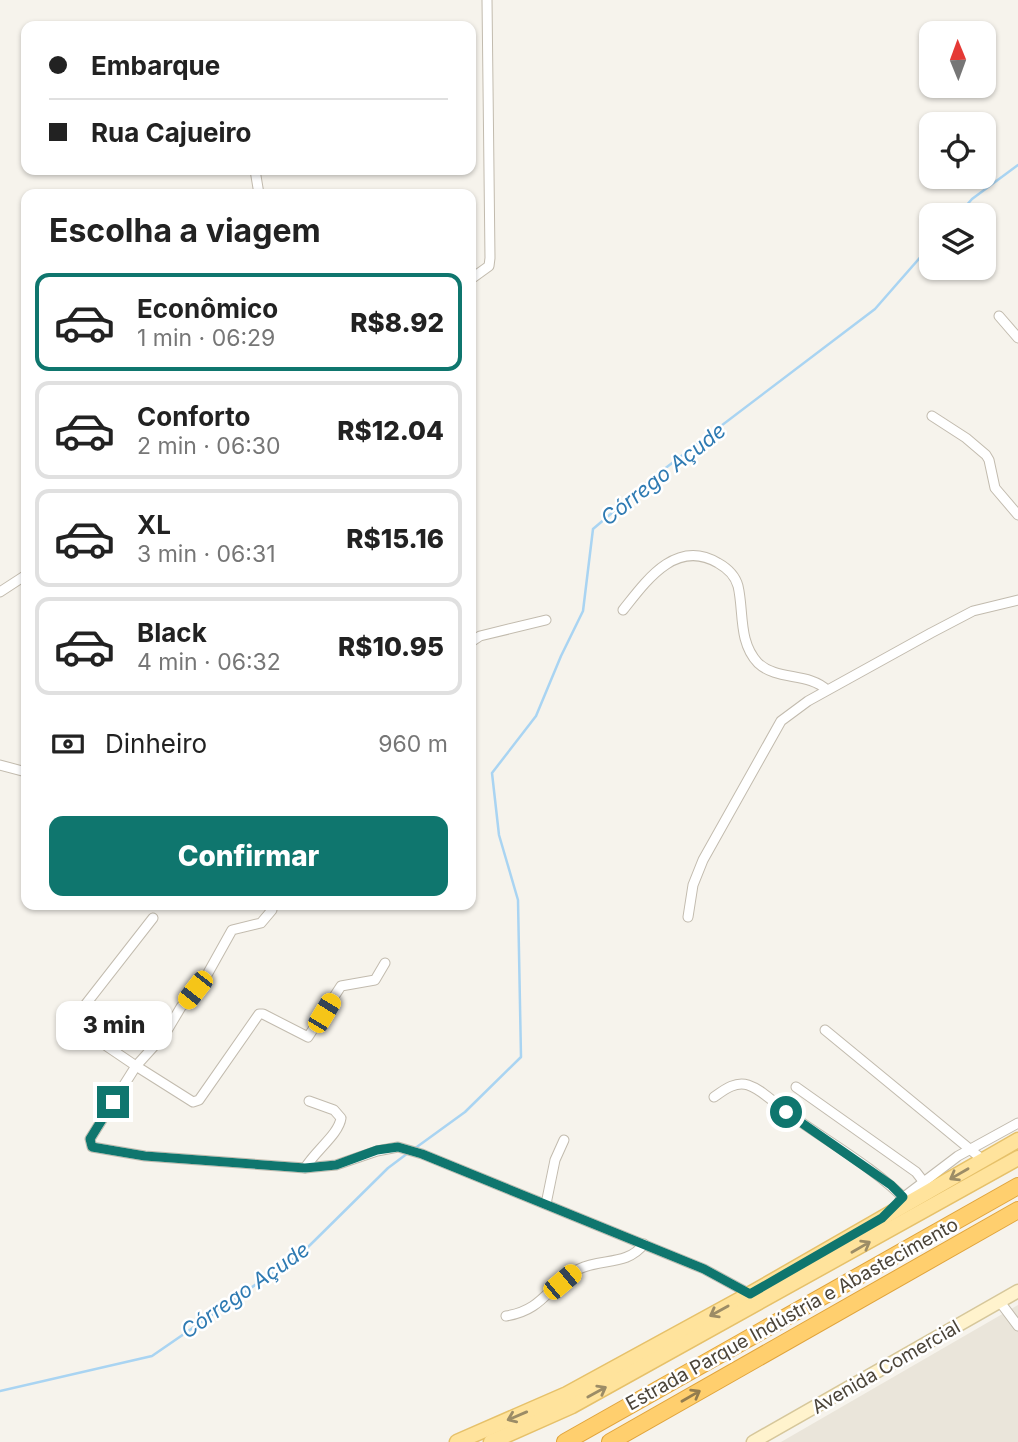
<!DOCTYPE html>
<html lang="pt">
<head>
<meta charset="utf-8">
<style>
  :root { --surface:#fff; --page:#f6f6f6; --text:#222; --muted:#767676; --line:#e0e0e0; --accent:#0f766e }
  body { margin:0; font-family:Inter,sans-serif; background:var(--page); color:var(--text); height:100vh; display:flex; flex-direction:column; font-size:26px; white-space:nowrap }
  * { box-sizing:border-box; margin:0 }
  p { font-size:23px; color:var(--muted) }
  .icon { flex:none; width:38px; height:38px; fill:none; stroke:currentColor; stroke-width:2; stroke-linecap:round; stroke-linejoin:round }
  .map { position:relative; flex:1; overflow:hidden }
  .details { position:absolute; left:21px; top:189px; width:455px; height:721px; display:flex; flex-direction:column; background:var(--surface); border-radius:14px; box-shadow:0 2px 5px #0004 }
  .details>* { flex:none }
  .top-card { position:absolute; left:21px; top:21px; width:455px; height:154px; border-radius:14px; box-shadow:0 2px 5px #0004; display:grid; align-content:center; height:154px; padding:0 28px; background:var(--surface) }
  .needle { width:46px; rotate:359deg }
  .buttons { position:absolute; left:919px; top:21px; display:grid; gap:14px }
  .buttons a { display:grid; place-items:center; width:77px; height:77px; border-radius:14px; background:var(--surface); box-shadow:0 2px 5px #0004; font-size:35px }
  .end { position:absolute; width:32px; height:32px; margin:-16px; border:9px solid #0f766e; background:#fff; box-shadow:0 0 0 4px #fff }
  .from { border-radius:50% }
  .bubble { position:absolute; height:49px; border-radius:14px; background:var(--surface); box-shadow:0 2px 5px #0004; font-size:23px; font-weight:800; line-height:49px; text-align:center }
  .car { position:absolute; width:21px; height:42px; margin:-21px -10px; border-radius:9px; box-shadow:0 0 5px 2px #0007; background:linear-gradient(#f5c518 24%,#345 0 40%,#f5c518 0 76%,#345 0 86%,#f5c518 0) }
  .top-card b { display:flex; align-items:center; gap:24px; height:66px; font-size:26px }
  .top-card b+b { border-top:2px solid var(--line) }
  .top-card i { width:18px; height:18px; background:var(--text) }
  ul { padding:0; list-style:none }
  li { display:flex; align-items:center; gap:21px; height:98px; margin:0 14px 10px; padding:0 14px; border:4px solid var(--line); border-radius:14px }
  li div { flex:1 }
  li b { display:block; font-size:26px }
  li em { font-style:normal; font-weight:800 }
  li.on { border-color:var(--accent) }
  li>.icon { width:63px; height:63px; stroke-width:1.5 }
  h2 { padding:0 28px; font-size:32px; line-height:84px }
  .pay { display:flex; align-items:center; gap:18px; height:77px; padding:0 28px; font-size:26px }
  .pay p { margin-inline-start:auto }
  .action { display:flex; gap:14px; margin-top:auto; padding:14px 28px }
  .action a { flex:1; height:80px; border-radius:14px; background:var(--accent); color:#fff; font-size:28px; font-weight:800; line-height:80px; text-align:center }
  .map>svg:first-child { display:block }
</style>
</head>
<body>
<div class="map">
<svg width="1018" height="1442" viewBox="0 0 1018 1442">
  <rect width="100%" height="100%" fill="#f6f3ec"/>
  <polygon fill="#eae5da" points="1018,1305 1018,1442 781,1442"/>
  <g fill="none" stroke-linecap="round" stroke-linejoin="round">
    <g stroke="#a9d4f2" stroke-width="2.5">
      <polyline points="958,215 972,199 1018,165"/>
      <polyline points="414,1149 465,1112 521,1057 518,900 499,835 492,773 536,716 561,656 583,611 593,529 659,473 875,309 931,245"/>
      <polyline points="0,1391 152,1356 303,1252 388,1168 408,1153"/>
    </g>
    <g stroke="#c2bbae" stroke-width="11">
      <g id="street">
        <polyline points="255,170 259,194"/>
        <polyline points="471,279 489,266 490,258 487,0"/>
        <polyline points="999,316 1018,338"/>
        <polyline points="932,416 966,438 986,455 989,460 995,488 1018,515"/>
        <polyline points="0,592 26,575"/>
        <path d="M 623,610 C 646,581 676,538 718,563 C 727,568 735,575 738,586 C 744,611 738,642 758,663 C 777,681 808,672 827,690"/>
        <polyline points="471,642 480,636 546,620"/>
        <polyline points="0,765 26,772"/>
        <polyline points="272,910 261,923 232,930 208,973 181,1007 165,1034 136,1066 193,1102 199,1100 259,1014 263,1014 308,1037 341,986 375,980 385,963"/>
        <polyline points="688,917 693,885 703,860 781,721 808,701 931,633 973,611 1018,600"/>
        <polyline points="153,918 75,1018 77,1026 136,1066 90,1139 92,1147 145,1156 305,1168 336,1165 377,1151 398,1147 422,1154 704,1269 750,1294"/>
        <polyline points="825,1030 983,1160"/>
        <polyline points="796,1087 916,1172 923,1181 925,1193"/>
        <path d="M 714,1097 C 724,1090 735,1081 748,1085 C 763,1090 775,1104 788,1113 C 828,1142 874,1167 909,1203"/>
        <path d="M 305,1168 C 315,1151 339,1134 341,1118 L 334,1110 L 309,1101"/>
        <polyline points="900,1200 958,1156 1018,1123"/>
        <polyline points="546,1204 555,1160 564,1140"/>
        <polyline points="1000,1302 1018,1326"/>
        <path d="M 506,1316 C 545,1310 549,1283 579,1269 C 602,1258 627,1266 644,1244"/>
      </g>
    </g>
    <g stroke="#d6c79b" stroke-width="15">
      <polyline id="secondary" points="753,1442 1018,1291"/>
    </g>
    <g stroke="#e6c16a" stroke-width="17">
      <g id="primary">
        <polyline points="457,1442 567,1394 750,1294 1018,1140"/>
        <polyline points="491,1442 572,1406 1018,1158"/>
      </g>
    </g>
    <g stroke="#e0a43c" stroke-width="18">
      <g id="highway">
        <polyline points="565,1442 1018,1186"/>
        <polyline points="610,1442 1018,1210"/>
      </g>
    </g>
    <use href="#street" stroke="#fff" stroke-width="9"/>
    <use href="#secondary" stroke="#fff3cd" stroke-width="12"/>
    <use href="#primary" stroke="#ffe39c" stroke-width="14"/>
    <use href="#highway" stroke="#ffcf6e" stroke-width="16"/>
  </g>
  <defs><path id="oneway-shaft" d="M-6 0H5M1.5-3L5.5 0L1.5 3" fill="none" stroke-width="1.6" stroke-linecap="round" stroke-linejoin="round" transform="scale(1.75)"/></defs>
  <g stroke="#9c8c66">
    <use href="#oneway-shaft" transform="translate(959 1174) rotate(150)"/>
    <use href="#oneway-shaft" transform="translate(861 1247) rotate(-30)"/>
    <use href="#oneway-shaft" transform="translate(719 1311) rotate(151)"/>
    <use href="#oneway-shaft" transform="translate(597 1392) rotate(-29)"/>
    <use href="#oneway-shaft" transform="translate(517 1416) rotate(157)"/>
  </g>
  <use stroke="#937c4e" href="#oneway-shaft" transform="translate(691 1396) rotate(-30)"/>
  <g fill="none" stroke-linecap="round" stroke-linejoin="round">
    <polyline stroke="#0f766e" stroke-width="9" points="113,1102 90,1139 92,1147 145,1156 305,1168 336,1165 377,1150 398,1147 422,1154 704,1269 750,1294 882,1218 903,1197 891,1185 786,1112"/>
  </g>
  <g text-anchor="middle" dominant-baseline="central" stroke-width="5" stroke-linejoin="round" paint-order="stroke">
    <g font-size="19" fill="#4b4439" stroke="#fff">
      <text transform="translate(792 1314) rotate(-29)">Estrada Parque Indústria e Abastecimento</text>
      <text transform="translate(886 1367) rotate(-30)">Avenida Comercial</text>
    </g>
    <g font-size="21" font-style="italic" fill="#2e7ab2" stroke="#fff">
      <text transform="translate(663 474) rotate(-38)">Córrego Açude</text>
      <text transform="translate(245 1290) rotate(-35)">Córrego Açude</text>
    </g>
  </g>
</svg>
<div class="buttons">
<a><svg class="needle" viewBox="-14 -14 28 28"><path d="M0-13l5 13h-10z" fill="#e53935"/><path d="M0 13l5-13h-10z" fill="#767676"/></svg></a>
<a><svg class="icon" aria-label="locate" viewBox="0 0 24 24"><circle cx="12" cy="12" r="6"/><path d="M12 2v4M12 18v4M2 12h4M18 12h4"/></svg></a>
<a><svg class="icon" aria-label="layers" viewBox="0 0 24 24"><path d="M12 4l9 5-9 5-9-5zM3 14l9 5 9-5"/></svg></a>
</div>
<i class="end from" style="left:786px;top:1112px"></i>
<i class="end" style="left:113px;top:1102px"></i>
<div class="bubble" style="left:56px;top:1001px;width:116px">3 min</div>
<i class="car" style="left:195px;top:990px;rotate:218deg"></i>
<i class="car" style="left:324px;top:1013px;rotate:31deg"></i>
<i class="car" style="left:562px;top:1282px;rotate:50deg"></i>
<div class="top-card">
<b><i class="from"></i>Embarque</b>
<b><i></i>Rua Cajueiro</b>
</div>
<section class="details">
<h2>Escolha a viagem</h2>
<ul>
<li class="on"><svg class="icon" aria-label="car" viewBox="0 0 24 24"><path d="M5 17H2v-5l4-1 3-4h7l3 4 3 1v5h-3M9 17h6M6 11h13"/><circle cx="7" cy="17" r="2"/><circle cx="17" cy="17" r="2"/></svg><div><b>Econômico</b><p>1 min · 06:29</p></div><em>R$8.92</em></li>
<li><svg class="icon" aria-label="car" viewBox="0 0 24 24"><path d="M5 17H2v-5l4-1 3-4h7l3 4 3 1v5h-3M9 17h6M6 11h13"/><circle cx="7" cy="17" r="2"/><circle cx="17" cy="17" r="2"/></svg><div><b>Conforto</b><p>2 min · 06:30</p></div><em>R$12.04</em></li>
<li><svg class="icon" aria-label="car" viewBox="0 0 24 24"><path d="M5 17H2v-5l4-1 3-4h7l3 4 3 1v5h-3M9 17h6M6 11h13"/><circle cx="7" cy="17" r="2"/><circle cx="17" cy="17" r="2"/></svg><div><b>XL</b><p>3 min · 06:31</p></div><em>R$15.16</em></li>
<li><svg class="icon" aria-label="car" viewBox="0 0 24 24"><path d="M5 17H2v-5l4-1 3-4h7l3 4 3 1v5h-3M9 17h6M6 11h13"/><circle cx="7" cy="17" r="2"/><circle cx="17" cy="17" r="2"/></svg><div><b>Black</b><p>4 min · 06:32</p></div><em>R$10.95</em></li>
</ul>
<div class="pay"><svg class="icon" aria-label="cash" viewBox="0 0 24 24"><path d="M3 7h18v10H3z"/><circle cx="12" cy="12" r="2"/></svg>Dinheiro<p>960 m</p></div>
<div class="action"><a>Confirmar</a></div>
</section>
</div>
</body>
</html>
